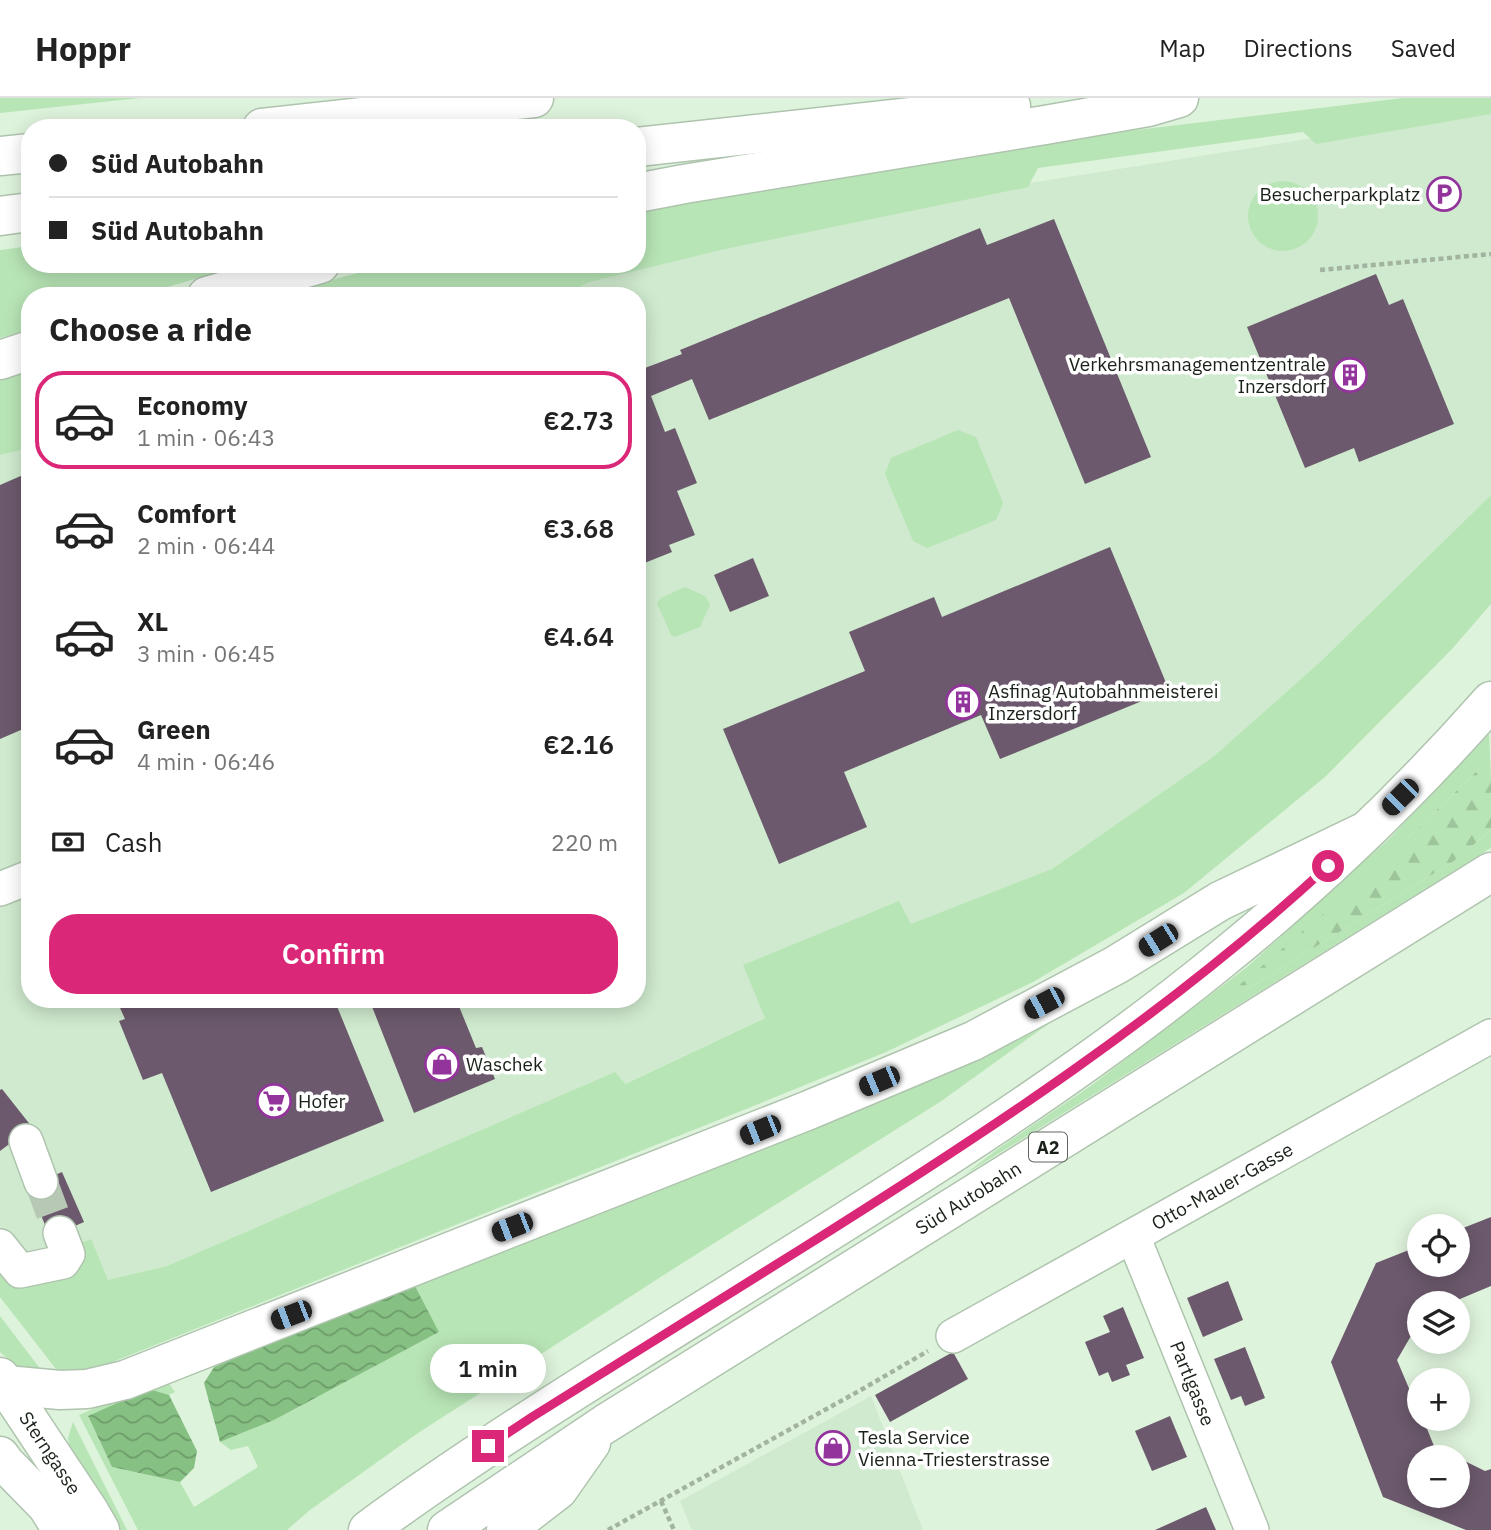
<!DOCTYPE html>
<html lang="en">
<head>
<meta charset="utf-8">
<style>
  :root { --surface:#fff; --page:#f6f6f6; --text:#222; --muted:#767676; --line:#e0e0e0; --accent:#db2777 }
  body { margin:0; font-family:"IBM Plex Sans",sans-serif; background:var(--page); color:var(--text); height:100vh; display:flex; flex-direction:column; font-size:26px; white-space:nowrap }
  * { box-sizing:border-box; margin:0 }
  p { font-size:23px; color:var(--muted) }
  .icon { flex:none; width:38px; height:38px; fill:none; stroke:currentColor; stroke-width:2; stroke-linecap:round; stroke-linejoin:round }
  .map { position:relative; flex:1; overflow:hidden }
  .drawer { position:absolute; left:21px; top:189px; width:625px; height:721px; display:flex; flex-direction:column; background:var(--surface); border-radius:28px; box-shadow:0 4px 18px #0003 }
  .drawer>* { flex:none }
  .hud { position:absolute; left:21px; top:21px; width:625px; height:154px; border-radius:28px; box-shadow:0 4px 18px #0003; display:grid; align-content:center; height:154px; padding:0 28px; background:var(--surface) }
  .fabs { position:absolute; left:1407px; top:1116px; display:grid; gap:14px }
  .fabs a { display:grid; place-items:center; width:63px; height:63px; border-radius:50%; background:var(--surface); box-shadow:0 4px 18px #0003; font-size:35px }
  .end { position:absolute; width:32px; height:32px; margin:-16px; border:9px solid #db2777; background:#fff; box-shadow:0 0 0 4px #fff }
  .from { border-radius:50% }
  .bubble { position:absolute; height:49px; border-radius:24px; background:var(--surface); box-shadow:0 4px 18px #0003; font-size:23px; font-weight:600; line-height:49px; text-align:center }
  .car { position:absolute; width:21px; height:42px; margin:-21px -10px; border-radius:9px; box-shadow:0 0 5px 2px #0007; background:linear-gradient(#222 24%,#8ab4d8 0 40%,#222 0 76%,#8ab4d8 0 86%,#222 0) }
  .hud b { display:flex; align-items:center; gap:24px; height:66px; font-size:26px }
  .hud b+b { border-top:2px solid var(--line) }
  .hud i { width:18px; height:18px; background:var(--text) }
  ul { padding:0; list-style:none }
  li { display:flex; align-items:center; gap:21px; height:98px; margin:0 14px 10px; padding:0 14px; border:4px solid transparent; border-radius:28px }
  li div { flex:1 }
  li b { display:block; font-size:26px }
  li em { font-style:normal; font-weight:600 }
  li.active { border-color:var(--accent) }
  li>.icon { width:63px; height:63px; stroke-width:1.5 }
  h2 { padding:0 28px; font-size:32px; line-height:84px }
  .pay { display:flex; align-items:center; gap:18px; height:77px; padding:0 28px; font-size:26px }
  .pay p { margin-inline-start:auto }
  .button { display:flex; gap:14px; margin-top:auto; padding:14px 28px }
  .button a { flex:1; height:80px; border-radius:28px; background:var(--accent); color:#fff; font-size:28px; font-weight:600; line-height:80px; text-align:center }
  header { display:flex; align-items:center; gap:42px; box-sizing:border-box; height:98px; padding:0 35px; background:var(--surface); border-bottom:2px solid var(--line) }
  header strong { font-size:33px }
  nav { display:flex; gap:38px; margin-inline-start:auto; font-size:24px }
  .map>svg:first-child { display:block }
</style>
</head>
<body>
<header>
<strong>Hoppr</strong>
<nav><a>Map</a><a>Directions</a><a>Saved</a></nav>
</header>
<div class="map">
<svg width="1491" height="1432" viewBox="0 0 1491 1432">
  <defs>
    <pattern id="forest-firs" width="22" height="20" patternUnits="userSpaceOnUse" patternTransform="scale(1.75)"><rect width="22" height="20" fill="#b8e5b6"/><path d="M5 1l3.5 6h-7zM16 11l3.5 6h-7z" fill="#9ec49c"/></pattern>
    <pattern id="water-waves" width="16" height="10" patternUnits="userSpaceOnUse" patternTransform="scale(1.75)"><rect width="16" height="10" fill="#86c183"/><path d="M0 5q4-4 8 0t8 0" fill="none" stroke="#6d9c6a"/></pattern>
  </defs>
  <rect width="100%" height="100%" fill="#def3dc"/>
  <g fill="#cfeace">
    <polygon points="1491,12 1491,397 1319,565 1213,659 1052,771 766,919 624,986 615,974 167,1168 6,1207 0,1199 0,357 30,350 30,901 637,901 637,198 448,198 545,166 637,166 898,106"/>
    <polygon points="871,1298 923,1432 692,1432 680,1403"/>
  </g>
  <g fill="#b8e5b6">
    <polygon points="0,0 140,0 0,15"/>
    <polygon points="1403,0 1491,0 1491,16 1316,46 1303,34 1038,70 1028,89 725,151 589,184 562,198 272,198 391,166 637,166 637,111 1019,46"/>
    <circle cx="1283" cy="118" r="35"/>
    <polygon points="30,148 30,166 247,166 136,198 30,198 30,231 0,240 0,152"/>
    <polygon points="30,270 30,350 0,357 0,280"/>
    <polygon points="958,332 976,339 1003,405 996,422 927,450 913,443 885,376 891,360"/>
    <polygon points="1491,397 1491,506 1452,551 1325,679 1184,795 1033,884 886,954 756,1007 105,1267 63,1280 0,1199 0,1161 76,1147 91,1141 108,1182 167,1168 615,974 625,986 765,920 743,867 899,803 911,826 1052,771 1213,659 1319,565"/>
    <polygon points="685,489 705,498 710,507 700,529 675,539 671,537 657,505 661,500"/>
    <polygon points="1489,636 1491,678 1482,668 1376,771 1241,895 1454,763 1491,732 1491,750 964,1077 995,1053 1092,987 1247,869 1390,740"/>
    <polygon points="1065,914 940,1004 681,1166 418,1335 310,1412 287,1432 138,1432 79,1317 158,1282 168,1284 175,1294 169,1297 149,1291 88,1319 112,1369 180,1384 194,1409 258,1369 248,1348 231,1352 220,1344 274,1322 439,1234 413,1184"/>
    <path d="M 0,1218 L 48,1281 C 28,1276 15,1267 0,1254 Z"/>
    <polygon points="73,1324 127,1432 117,1432 70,1353 68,1340"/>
  </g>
  <polygon fill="url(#forest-firs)" points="1483,667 1491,678 1491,732 1454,763 1241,895 1236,890 1376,771"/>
  <g fill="url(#water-waves)">
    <polygon points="413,1184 439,1234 274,1322 220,1344 204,1285 214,1269"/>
    <polygon points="149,1291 169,1297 197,1353 194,1370 180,1384 112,1369 88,1318"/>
  </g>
  <g fill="#6c596d" fill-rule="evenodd">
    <polygon points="1054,121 1151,359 1085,386 1009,200 709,322 692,281 651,298 665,334 675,330 697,385 677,393 695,437 669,447 672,454 637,468 637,273 682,256 680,252 980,130 987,147"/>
    <polygon points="1376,176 1389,207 1403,201 1454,326 1359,364 1354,350 1305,370 1247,229"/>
    <polygon points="23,377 30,393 30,628 0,641 0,387"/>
    <polygon points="1110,449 1169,592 1000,661 981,617 844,674 867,729 779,766 723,631 865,573 849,534 934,499 942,519"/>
    <polygon points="753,460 769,498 730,514 714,477"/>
    <polygon points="116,901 334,901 384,1023 211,1094 162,975 143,982 119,923 125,921"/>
    <polygon points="369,901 456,901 476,950 482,949 495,981 414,1015"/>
    <polygon points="2,991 32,1029 0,1053 0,992"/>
    <polygon points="62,1074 84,1124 50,1139 29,1088"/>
    <path d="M 1491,1119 L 1491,1188 L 1448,1206 L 1419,1206 L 1419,1224 L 1397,1262 L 1419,1314 L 1419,1321 L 1423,1321 L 1434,1348 L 1485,1373 L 1491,1371 L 1491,1432 L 1466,1432 L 1383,1399 L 1331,1264 L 1376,1165 L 1419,1148 L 1419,1167 L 1458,1167 L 1458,1132 ZM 1419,1360 L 1458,1360 L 1458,1398 L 1419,1398 Z"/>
    <polygon points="1228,1183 1243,1222 1203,1239 1187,1200"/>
    <polygon points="1123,1209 1144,1260 1126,1267 1130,1277 1112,1284 1108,1274 1099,1278 1085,1244 1110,1234 1103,1218"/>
    <polygon points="1245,1249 1265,1300 1245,1308 1241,1298 1231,1302 1214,1261"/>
    <polygon points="953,1254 968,1281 890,1324 875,1297"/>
    <polygon points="1170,1318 1187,1359 1152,1373 1135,1333"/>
    <polygon points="1206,1409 1216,1432 1155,1432"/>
  </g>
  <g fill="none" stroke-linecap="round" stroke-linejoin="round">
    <polyline stroke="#b7c9b5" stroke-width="33" stroke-dasharray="33 17" stroke-linecap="butt" points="41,1084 60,1135"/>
    <g stroke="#afc4ae" stroke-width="36">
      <g id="minor">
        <polyline points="0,791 30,779"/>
        <polyline points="26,1043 41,1084"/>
        <path id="s1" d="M 1133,1138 L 1252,1432"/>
        <polyline points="0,1148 20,1173 63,1164 68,1156 60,1135"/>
        <path id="s2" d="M 953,1238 L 1491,938"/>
      </g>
    </g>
    <g stroke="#afc4ae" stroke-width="41">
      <g id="major">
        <path id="s3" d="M 0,1279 L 89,1413 L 100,1432"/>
        <polyline points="0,1358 5,1365 47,1408 62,1432"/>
      </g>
    </g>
    <g stroke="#afc4ae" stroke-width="41">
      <g id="highway">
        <polyline points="262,30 534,0"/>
        <polyline points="637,49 1011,8"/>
        <polyline points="0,58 30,55"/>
        <polyline points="637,95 684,86 1045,27 1148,9 1179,0"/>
        <polyline points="0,118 30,114"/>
        <polyline points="207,198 320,166"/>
        <polyline points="0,262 30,252"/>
        <polyline points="6,1287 60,1292 87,1291 125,1282 809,1012 973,943 1116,867 1220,803 1366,733"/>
        <path d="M 368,1432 C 455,1368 546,1310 638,1253 C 739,1190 841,1127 942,1062 C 1038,1000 1133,934 1222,861 C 1318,783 1409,696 1491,603"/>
        <path id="s4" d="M 447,1432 L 605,1326 L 1491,774"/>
        <polyline points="506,1432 558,1392 591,1345"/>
      </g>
    </g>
    <g stroke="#a2b3a0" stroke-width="4.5" stroke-dasharray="5 3.5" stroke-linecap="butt">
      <polyline points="1320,172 1491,156"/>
      <polyline points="661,1403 674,1432"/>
      <polyline points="608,1432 859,1293 928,1253"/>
    </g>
    <use href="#minor" stroke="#fff" stroke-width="33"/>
    <use href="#major" stroke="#fff" stroke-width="38"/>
    <use href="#highway" stroke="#fff" stroke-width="38"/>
  </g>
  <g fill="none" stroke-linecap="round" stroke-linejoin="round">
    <path stroke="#db2777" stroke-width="9" d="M 488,1348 L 532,1319 C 622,1263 712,1207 801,1151 C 986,1035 1168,916 1328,768"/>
  </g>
  <defs>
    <g id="parking-ring" transform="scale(1.75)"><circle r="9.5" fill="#fff" stroke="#93339c" stroke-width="1.5"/><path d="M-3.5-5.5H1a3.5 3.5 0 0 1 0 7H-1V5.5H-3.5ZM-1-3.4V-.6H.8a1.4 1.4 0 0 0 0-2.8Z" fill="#93339c"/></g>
    <g id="building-ring" transform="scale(1.75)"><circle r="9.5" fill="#fff" stroke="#93339c" stroke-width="1.5"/><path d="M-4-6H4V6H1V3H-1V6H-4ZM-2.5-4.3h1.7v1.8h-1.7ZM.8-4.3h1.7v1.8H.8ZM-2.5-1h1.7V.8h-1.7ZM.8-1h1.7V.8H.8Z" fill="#93339c"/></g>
    <g id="shop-ring" transform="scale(1.75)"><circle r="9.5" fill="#fff" stroke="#93339c" stroke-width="1.5"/><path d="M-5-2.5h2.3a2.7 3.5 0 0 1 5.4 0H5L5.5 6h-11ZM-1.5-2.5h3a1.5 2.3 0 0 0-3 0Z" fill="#93339c"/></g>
    <g id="supermarket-ring" transform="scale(1.75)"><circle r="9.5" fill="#fff" stroke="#93339c" stroke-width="1.5"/><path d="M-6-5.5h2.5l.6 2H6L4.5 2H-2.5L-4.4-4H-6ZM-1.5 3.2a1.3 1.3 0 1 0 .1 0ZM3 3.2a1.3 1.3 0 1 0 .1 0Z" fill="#93339c"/></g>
  </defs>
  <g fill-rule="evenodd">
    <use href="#parking-ring" x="1444" y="96"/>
    <use href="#building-ring" x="1350" y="277"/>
    <use href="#building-ring" x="963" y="604"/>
    <use href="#shop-ring" x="442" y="966"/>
    <use href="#supermarket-ring" x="274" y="1003"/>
    <use href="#shop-ring" x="833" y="1350"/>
  </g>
  <g text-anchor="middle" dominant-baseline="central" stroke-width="7" stroke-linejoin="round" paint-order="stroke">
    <rect fill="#fff" stroke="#5e645e" stroke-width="2" x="1029" y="1034.5" width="38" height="29" rx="5"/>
    <g font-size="18" font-weight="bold" fill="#192119">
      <text x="1048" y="1049">A2</text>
    </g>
    <g font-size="19" fill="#192119" stroke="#fff" text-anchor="start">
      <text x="1420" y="96" text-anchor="end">Besucherparkplatz</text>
      <text x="1326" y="266" text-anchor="end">Verkehrsmanagementzentrale<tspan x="1326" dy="22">Inzersdorf</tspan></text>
      <text x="988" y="593">Asfinag Autobahnmeisterei<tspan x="988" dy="22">Inzersdorf</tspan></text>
      <text x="466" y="966">Waschek</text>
      <text x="298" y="1003">Hofer</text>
      <text x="858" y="1339">Tesla Service<tspan x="858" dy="22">Vienna-Triesterstrasse</tspan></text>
    </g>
    <g font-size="19" fill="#192119" stroke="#fff">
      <text stroke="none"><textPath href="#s2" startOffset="308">Otto-Mauer-Gasse</textPath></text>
      <text stroke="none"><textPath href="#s4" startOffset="618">Süd Autobahn</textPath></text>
      <text stroke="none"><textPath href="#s1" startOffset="159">Partlgasse</textPath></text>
      <text stroke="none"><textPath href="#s3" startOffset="91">Sterngasse</textPath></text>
    </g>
  </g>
</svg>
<div class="fabs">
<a><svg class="icon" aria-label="locate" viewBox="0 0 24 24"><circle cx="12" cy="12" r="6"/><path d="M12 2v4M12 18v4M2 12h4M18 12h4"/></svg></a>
<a><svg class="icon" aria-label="layers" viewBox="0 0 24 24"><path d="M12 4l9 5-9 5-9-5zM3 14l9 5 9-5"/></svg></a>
<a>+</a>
<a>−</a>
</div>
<i class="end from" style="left:1328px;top:768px"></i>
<i class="end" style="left:488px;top:1348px"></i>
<div class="bubble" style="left:430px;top:1246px;width:116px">1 min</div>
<i class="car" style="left:1400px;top:699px;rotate:225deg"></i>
<i class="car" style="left:1158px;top:842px;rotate:238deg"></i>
<i class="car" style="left:1044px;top:905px;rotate:242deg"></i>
<i class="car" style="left:879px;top:983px;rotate:247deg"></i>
<i class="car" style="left:760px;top:1032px;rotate:248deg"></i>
<i class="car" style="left:512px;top:1129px;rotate:249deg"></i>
<i class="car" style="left:291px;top:1217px;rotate:249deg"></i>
<div class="hud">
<b><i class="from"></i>Süd Autobahn</b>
<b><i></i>Süd Autobahn</b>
</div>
<section class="drawer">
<h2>Choose a ride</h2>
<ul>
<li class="active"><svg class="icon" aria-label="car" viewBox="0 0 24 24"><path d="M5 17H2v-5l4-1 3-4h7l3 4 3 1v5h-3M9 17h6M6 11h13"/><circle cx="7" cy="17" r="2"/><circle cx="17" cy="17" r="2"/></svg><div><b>Economy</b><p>1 min · 06:43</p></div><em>€2.73</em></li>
<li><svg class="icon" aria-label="car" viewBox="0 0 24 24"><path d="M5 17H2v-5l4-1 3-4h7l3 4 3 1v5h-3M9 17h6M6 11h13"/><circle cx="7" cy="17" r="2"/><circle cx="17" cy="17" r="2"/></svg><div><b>Comfort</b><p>2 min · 06:44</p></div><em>€3.68</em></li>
<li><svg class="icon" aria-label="car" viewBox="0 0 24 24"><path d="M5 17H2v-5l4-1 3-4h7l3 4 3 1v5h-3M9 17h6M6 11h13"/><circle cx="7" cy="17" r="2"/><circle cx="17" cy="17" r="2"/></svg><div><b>XL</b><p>3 min · 06:45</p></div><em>€4.64</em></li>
<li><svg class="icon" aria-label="car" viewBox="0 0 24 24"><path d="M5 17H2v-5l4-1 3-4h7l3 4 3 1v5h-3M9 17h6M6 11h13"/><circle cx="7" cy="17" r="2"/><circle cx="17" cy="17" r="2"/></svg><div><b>Green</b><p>4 min · 06:46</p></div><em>€2.16</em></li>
</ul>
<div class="pay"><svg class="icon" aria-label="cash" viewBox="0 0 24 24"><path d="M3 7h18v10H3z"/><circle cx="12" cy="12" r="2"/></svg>Cash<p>220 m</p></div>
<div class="button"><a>Confirm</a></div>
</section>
</div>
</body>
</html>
